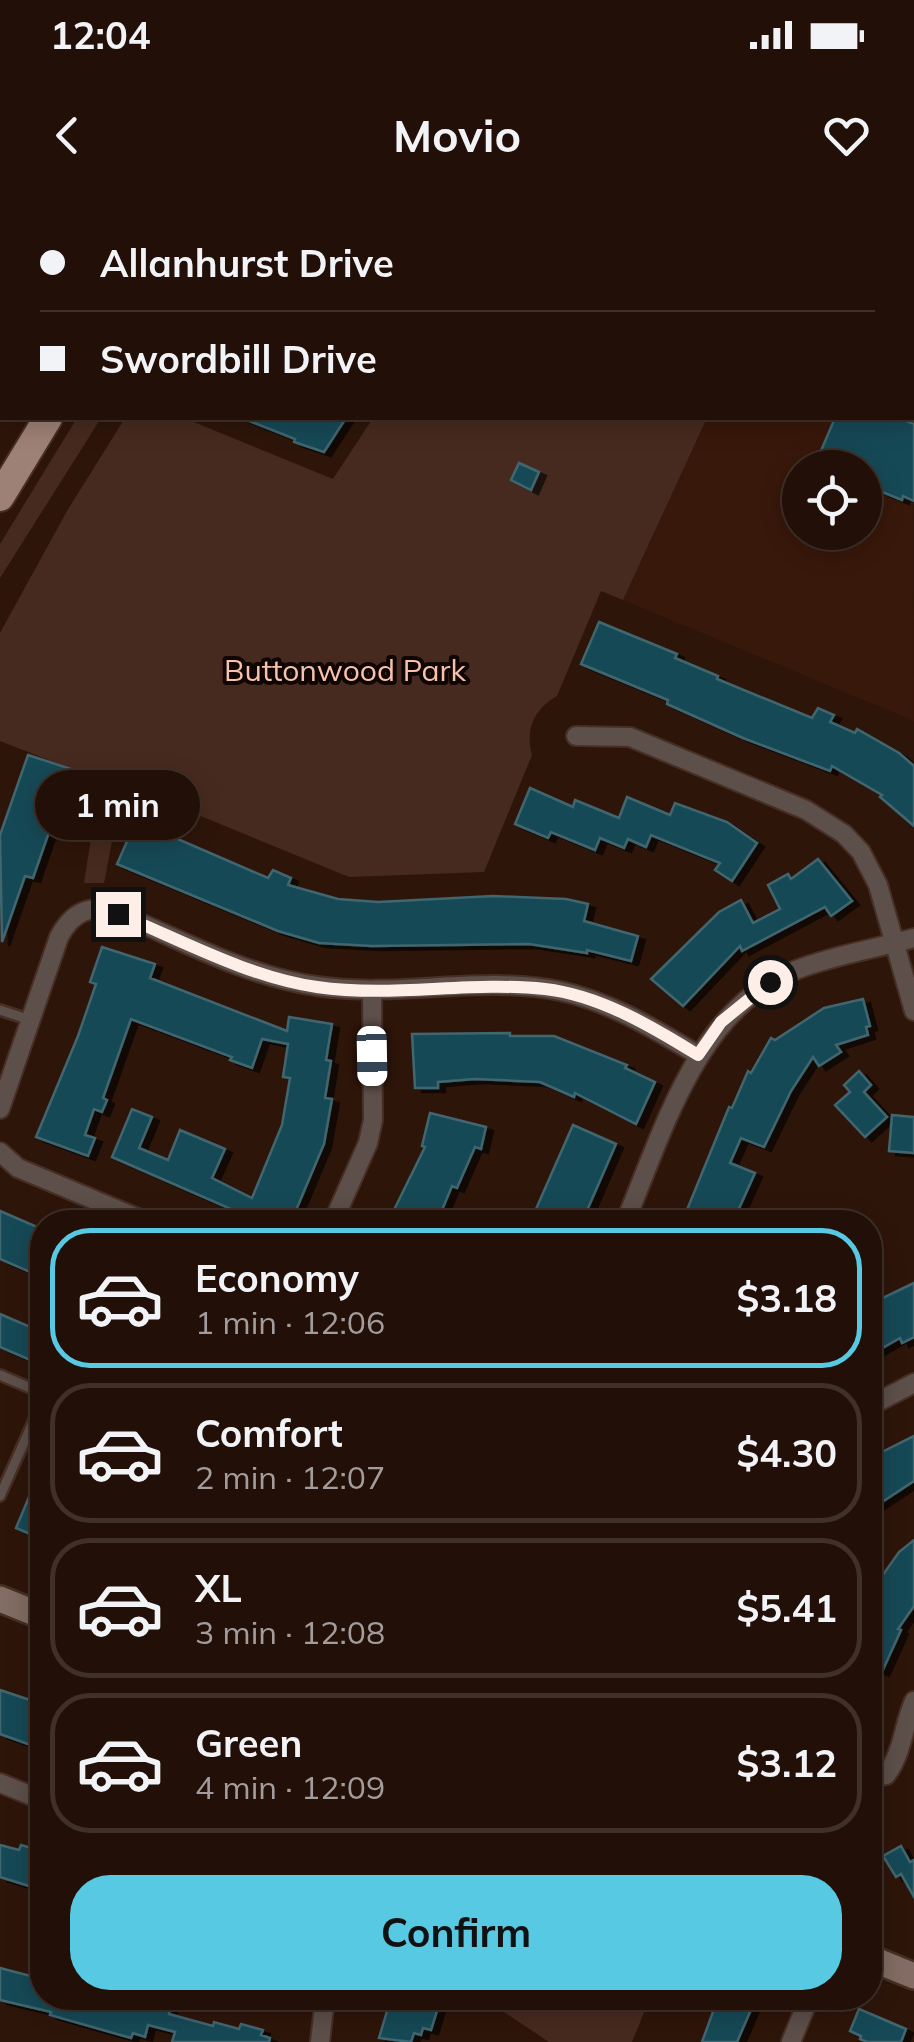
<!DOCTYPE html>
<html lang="en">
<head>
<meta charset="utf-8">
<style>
  :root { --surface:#221008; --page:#2e1e16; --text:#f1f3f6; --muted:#a29d9c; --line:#3f3029; --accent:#58c9e3 }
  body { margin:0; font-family:Mulish,sans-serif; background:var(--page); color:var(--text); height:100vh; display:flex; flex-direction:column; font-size:38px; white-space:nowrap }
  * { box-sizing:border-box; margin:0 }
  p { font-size:32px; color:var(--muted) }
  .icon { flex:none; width:55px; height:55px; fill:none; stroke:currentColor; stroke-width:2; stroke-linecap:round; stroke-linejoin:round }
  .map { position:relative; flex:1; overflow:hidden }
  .sheet { position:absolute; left:30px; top:1010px; width:852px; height:800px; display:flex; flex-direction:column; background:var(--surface); border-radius:40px; box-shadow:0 5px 25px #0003,0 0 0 2px var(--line) }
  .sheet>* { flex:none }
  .top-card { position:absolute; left:0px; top:0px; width:915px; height:220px; box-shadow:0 5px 25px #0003,0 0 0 2px var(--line); display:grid; align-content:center; height:220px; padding:0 40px; background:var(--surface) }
  .controls { position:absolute; left:782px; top:250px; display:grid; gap:20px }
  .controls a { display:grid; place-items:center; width:100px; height:100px; border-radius:50%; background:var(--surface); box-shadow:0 5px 25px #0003,0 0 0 2px var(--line); font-size:50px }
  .end { position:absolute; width:45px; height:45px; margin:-22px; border:12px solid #fdeee8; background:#111; box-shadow:0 0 0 5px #111 }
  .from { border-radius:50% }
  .bubble { position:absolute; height:70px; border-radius:35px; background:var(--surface); box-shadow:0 5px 25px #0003,0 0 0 2px var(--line); font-size:32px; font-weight:700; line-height:70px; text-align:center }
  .car { position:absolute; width:30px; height:60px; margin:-30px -15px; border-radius:12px; box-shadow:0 0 8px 2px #0007; background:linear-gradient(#fff 24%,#345 0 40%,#fff 0 76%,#345 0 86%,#fff 0) }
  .top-card b { display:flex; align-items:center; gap:35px; height:95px; font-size:38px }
  .top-card b+b { border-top:2px solid var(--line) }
  .top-card i { width:25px; height:25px; background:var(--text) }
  ul { padding:18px 0 0; list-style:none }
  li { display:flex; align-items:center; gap:30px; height:140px; margin:0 20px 15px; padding:0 20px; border:5px solid var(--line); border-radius:40px }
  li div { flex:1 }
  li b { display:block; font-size:38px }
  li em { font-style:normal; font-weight:700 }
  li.selected { border-color:var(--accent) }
  li>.icon { width:90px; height:90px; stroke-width:1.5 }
  .cta { display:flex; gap:20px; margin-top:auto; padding:20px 40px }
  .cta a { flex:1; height:115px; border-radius:40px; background:var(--accent); color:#111; font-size:40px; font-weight:700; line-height:115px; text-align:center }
  .status { display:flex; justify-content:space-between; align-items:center; height:70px; padding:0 50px; background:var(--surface); direction:ltr }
  .status svg { height:28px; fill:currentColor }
  header { display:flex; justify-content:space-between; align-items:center; height:130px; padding:0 40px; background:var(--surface); font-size:45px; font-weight:700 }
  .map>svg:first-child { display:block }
</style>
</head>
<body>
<div class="status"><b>12:04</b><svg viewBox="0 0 49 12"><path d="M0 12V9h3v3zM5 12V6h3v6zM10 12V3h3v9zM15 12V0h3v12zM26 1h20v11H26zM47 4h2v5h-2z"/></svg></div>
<header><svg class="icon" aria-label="back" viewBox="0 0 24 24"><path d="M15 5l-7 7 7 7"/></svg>Movio<svg class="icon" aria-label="heart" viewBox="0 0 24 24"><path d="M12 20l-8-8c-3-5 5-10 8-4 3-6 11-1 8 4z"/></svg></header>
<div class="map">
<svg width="914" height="1842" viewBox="0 0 914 1842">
  <defs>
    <filter id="shadow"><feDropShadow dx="7" dy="4" stdDeviation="0" flood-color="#0009"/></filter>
  </defs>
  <rect width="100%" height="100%" fill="#2e150a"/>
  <path fill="#38180a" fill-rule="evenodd" d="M 913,154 L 914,521 L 623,400 L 707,218 L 912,218 ZM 800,268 L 865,268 L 865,332 L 800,332 Z"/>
  <g fill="#472a1f">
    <polygon points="77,218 101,218 0,378 0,344"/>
    <path d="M 125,218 L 184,218 L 333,279 L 373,218 L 707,218 L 623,400 L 601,391 L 557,496 C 534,509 525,529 532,555 L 484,672 L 349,677 L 123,584 L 104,683 L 84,683 L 100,580 L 0,541 L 0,433 L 67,311 Z"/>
    <polygon points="483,1798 650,1798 632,1842 549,1842"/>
  </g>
  <g fill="#174a56" stroke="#406670" stroke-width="2.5" filter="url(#shadow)">
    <polygon points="242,218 346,218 324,252 294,242 295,239"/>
    <polygon points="835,218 899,218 914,224 914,301 903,296 902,300 870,287 872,283 865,280 865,268 821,268 823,263 817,260"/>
    <polygon points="519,263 539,272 531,290 511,280"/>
    <polygon points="599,422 677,454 675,458 718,476 717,479 812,518 818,508 834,515 830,522 855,533 857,529 899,553 914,566 914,626 880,597 882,595 832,566 830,571 743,538 667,504 668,500 581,464"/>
    <polygon points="28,555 71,569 33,678 25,676 2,742 0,635"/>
    <polygon points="530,588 573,607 575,600 619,618 627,597 670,615 675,603 727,622 757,643 732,681 715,670 720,663 651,635 646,647 628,639 624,648 600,638 595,650 551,632 548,638 515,624"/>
    <polygon points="136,621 268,678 273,670 291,678 288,685 338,699 378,702 493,696 566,699 588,704 584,721 638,736 631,761 587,750 587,753 529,744 372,746 319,743 278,731 117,664"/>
    <polygon points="818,659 852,701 831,716 825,707 742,751 740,746 683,806 651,779 719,712 741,700 753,723 780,709 768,685 788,674 791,679"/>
    <polygon points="102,747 155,764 150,778 287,831 289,817 332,824 326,860 331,861 325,898 332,899 324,944 291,1022 245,1022 235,1018 238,1012 112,957 132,909 152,917 139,948 168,960 180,930 225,949 212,978 252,998 282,925 290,878 283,877 288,844 262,839 252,868 230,860 232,857 131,819 103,898 107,900 102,912 94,909 85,935 95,938 88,956 36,937 78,836 96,784 90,782"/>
    <polygon points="863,799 870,826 866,827 868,835 836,845 841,852 819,866 813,857 791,891 764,947 741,938 730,963 755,973 733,1022 682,1022 729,907 732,908 748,871 751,873 771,838 775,840 824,808"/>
    <polygon points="510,833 510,836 554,836 627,865 625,868 655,882 636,924 575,893 574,897 540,882 475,879 438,882 438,888 415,888 412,834"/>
    <polygon points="859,871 871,885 864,892 887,917 865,937 835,905 850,892 844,885"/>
    <polygon points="430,913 486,927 481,949 475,947 457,988 452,986 437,1022 388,1022 425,947 422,946"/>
    <polygon points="892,915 914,917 914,953 889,951"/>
    <polygon points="573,925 616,944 582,1022 542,1022 532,1018"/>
    <polygon points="0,1011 42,1029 42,1077 0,1059"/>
    <polygon points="914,1083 914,1137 902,1143 900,1138 870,1155 870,1104"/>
    <polygon points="0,1114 42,1132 42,1165 0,1147"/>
    <polygon points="914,1236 914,1281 870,1310 870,1258"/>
    <polygon points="42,1266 42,1339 16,1328"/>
    <polygon points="914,1340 914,1406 898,1429 901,1430 882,1472 870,1467 870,1408 878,1389 875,1386 899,1352"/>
    <polygon points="0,1490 42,1504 42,1549 0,1534"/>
    <polygon points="0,1645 19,1650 21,1645 42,1651 42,1690 0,1677"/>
    <polygon points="901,1646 910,1662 914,1660 914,1697 901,1674 896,1677 883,1656"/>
    <polygon points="0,1768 42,1779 42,1798 97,1798 118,1803 121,1798 152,1802 153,1799 171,1804 169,1814 213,1826 214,1822 239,1829 241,1824 263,1830 261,1835 270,1838 269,1842 172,1842 175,1832 148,1825 145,1837 133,1833 131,1838 50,1815 51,1812 0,1800"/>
    <polygon points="391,1798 441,1798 431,1830 423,1828 421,1835 414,1833 411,1842 379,1838"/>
    <polygon points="718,1798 756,1798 737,1842 702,1842"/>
    <polygon points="859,1809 906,1829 901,1842 867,1842 860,1839 861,1836 850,1831"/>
  </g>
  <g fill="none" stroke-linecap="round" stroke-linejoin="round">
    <g stroke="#472f25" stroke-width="14">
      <g id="service">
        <polyline points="0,810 30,820"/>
        <polyline points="0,1175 42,1193"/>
        <polyline points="0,1296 42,1202"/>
      </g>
    </g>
    <g stroke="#472f25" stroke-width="22">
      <g id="minor">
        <polyline points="606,0 612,2"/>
        <polyline points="856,2 857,0"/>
        <polyline points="912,128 914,129"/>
        <polyline points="576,536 630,537 806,610 844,634 861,652 878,685 914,811"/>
        <path d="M 0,909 L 59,737 C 73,711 90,704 118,713 C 181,740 248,777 317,786 C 397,798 481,775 560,791 C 609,801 656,830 698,855"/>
        <polyline points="0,952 18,968 147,1022"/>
        <polyline points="333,1022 368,943 373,920 372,791"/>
        <path d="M 625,1022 C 663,933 697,807 796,770 C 834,755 875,749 914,738"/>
        <polyline points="870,1206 914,1183"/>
        <path d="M 870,1577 L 886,1575 C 903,1553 903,1526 914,1501"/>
        <polyline points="0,1583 42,1600"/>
        <polyline points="320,1842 325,1798"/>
        <polyline points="791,1842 809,1798"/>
      </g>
    </g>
    <g stroke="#472f25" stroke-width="30">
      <g id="secondary">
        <polyline points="0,1399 42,1416"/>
        <polyline points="870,1758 914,1776"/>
      </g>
    </g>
    <g stroke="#472f25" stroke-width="32">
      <g id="primary">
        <polyline points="196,2 198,0"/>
        <polyline points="0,297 48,218"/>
      </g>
    </g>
    <use href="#service" stroke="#5d4f4a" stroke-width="9"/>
    <use href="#minor" stroke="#5d4f4a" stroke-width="18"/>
    <use href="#secondary" stroke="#826c63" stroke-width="25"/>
    <use href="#primary" stroke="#9e8176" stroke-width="28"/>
  </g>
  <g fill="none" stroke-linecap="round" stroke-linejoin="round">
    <path stroke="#fdeee8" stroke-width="12" d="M 118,714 C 181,740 248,777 317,787 C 393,798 469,781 545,789 C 599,795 653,827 698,855 L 721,822 L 770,782"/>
  </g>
  <g text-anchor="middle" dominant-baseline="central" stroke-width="8" stroke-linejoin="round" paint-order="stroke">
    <g font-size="30" fill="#f7c1ac" stroke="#0f0502">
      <text x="345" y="470">Buttonwood Park</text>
    </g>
  </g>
</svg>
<div class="controls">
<a><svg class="icon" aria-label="locate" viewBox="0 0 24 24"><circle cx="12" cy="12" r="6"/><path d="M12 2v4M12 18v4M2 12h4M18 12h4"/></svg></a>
</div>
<i class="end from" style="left:770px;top:782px"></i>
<i class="end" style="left:118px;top:714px"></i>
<div class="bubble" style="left:35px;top:570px;width:165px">1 min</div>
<i class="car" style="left:372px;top:856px;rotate:179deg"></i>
<div class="top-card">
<b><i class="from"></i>Allanhurst Drive</b>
<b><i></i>Swordbill Drive</b>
</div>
<section class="sheet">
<ul>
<li class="selected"><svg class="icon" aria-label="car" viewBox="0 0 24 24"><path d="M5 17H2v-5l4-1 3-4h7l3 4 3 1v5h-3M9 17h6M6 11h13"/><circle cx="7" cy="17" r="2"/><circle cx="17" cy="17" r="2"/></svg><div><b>Economy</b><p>1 min · 12:06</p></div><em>$3.18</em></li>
<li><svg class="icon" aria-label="car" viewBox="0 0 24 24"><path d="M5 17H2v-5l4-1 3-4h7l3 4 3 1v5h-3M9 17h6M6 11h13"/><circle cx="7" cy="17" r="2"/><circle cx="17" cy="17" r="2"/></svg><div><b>Comfort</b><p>2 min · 12:07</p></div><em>$4.30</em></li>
<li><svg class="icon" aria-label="car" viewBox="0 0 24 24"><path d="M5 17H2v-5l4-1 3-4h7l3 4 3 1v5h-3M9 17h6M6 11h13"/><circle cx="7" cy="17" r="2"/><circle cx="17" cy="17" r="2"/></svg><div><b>XL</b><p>3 min · 12:08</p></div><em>$5.41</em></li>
<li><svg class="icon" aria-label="car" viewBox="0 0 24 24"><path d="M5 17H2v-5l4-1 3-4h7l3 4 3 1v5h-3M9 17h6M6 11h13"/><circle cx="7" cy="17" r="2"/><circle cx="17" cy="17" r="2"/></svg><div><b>Green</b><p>4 min · 12:09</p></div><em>$3.12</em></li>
</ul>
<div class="cta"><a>Confirm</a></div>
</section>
</div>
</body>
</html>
